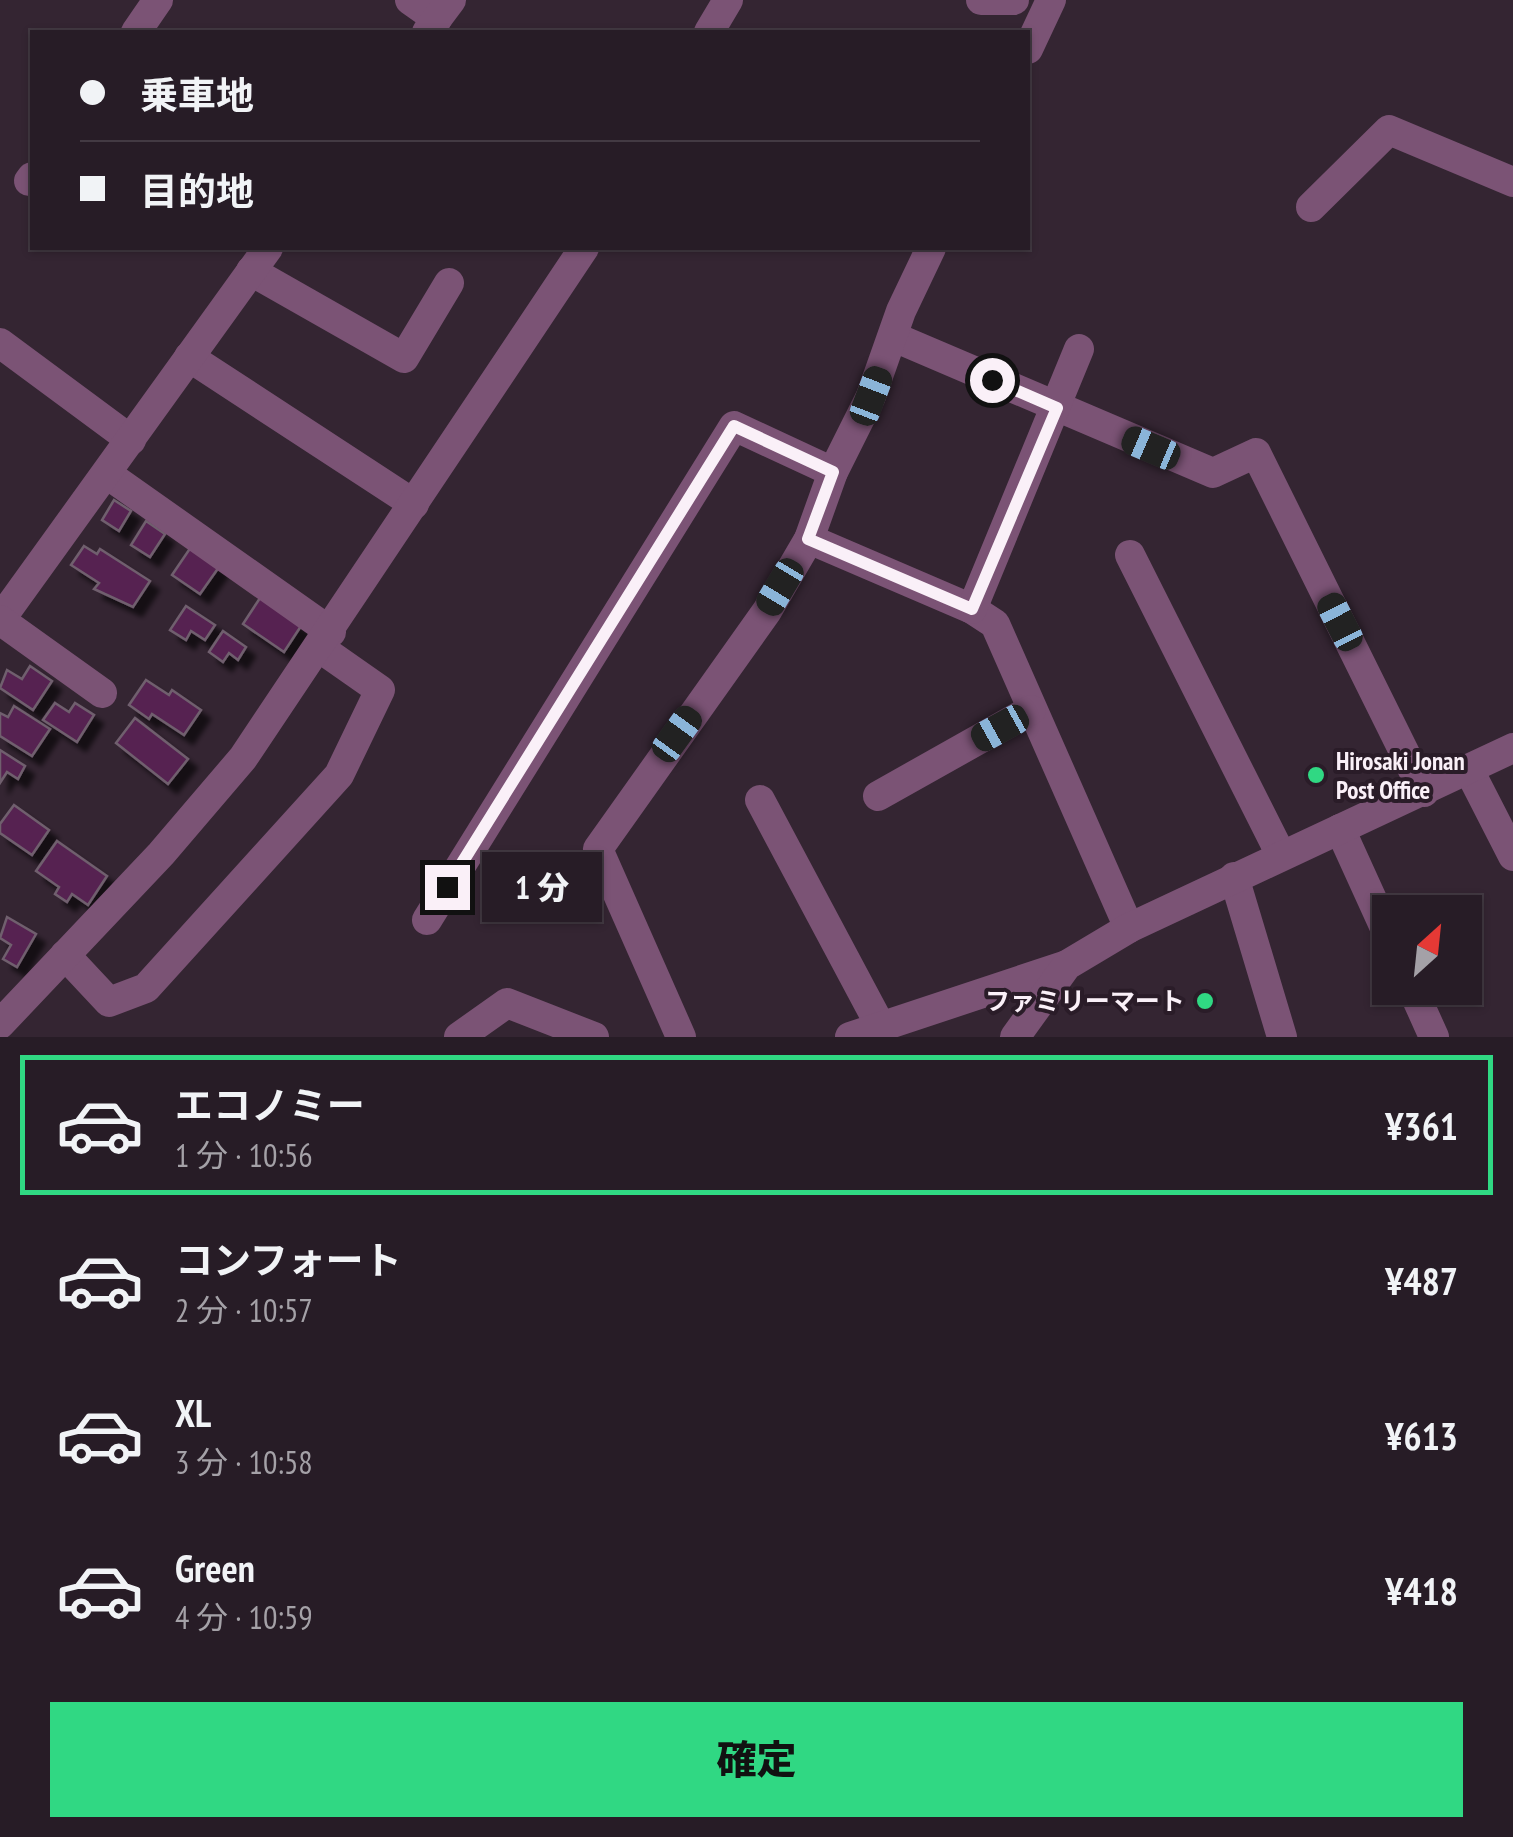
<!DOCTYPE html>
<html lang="ja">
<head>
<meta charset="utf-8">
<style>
  :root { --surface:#271c26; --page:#332932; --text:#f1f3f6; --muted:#a4a1a7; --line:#433a43; --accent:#30d883 }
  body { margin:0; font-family:"PT Sans Narrow","Noto Sans JP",sans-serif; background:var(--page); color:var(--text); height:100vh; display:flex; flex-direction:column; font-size:38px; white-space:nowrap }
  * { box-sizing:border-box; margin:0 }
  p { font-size:32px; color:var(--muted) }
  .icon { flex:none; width:55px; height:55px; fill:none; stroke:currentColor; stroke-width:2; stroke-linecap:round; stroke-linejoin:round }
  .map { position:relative; height:1037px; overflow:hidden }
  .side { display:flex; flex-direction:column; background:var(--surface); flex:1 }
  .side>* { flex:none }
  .top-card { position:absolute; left:30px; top:30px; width:1000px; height:220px; border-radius:0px; box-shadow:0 2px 8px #0004,0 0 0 2px var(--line); display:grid; align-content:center; height:220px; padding:0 50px; background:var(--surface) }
  .needle { width:65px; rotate:27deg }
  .tools { position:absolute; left:1372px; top:895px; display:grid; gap:20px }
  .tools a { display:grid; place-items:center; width:110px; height:110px; border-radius:0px; background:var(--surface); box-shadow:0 2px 8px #0004,0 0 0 2px var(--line); font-size:50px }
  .end { position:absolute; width:45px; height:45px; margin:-22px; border:12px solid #faf0f8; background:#111; box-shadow:0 0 0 5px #111 }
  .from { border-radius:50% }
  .bubble { position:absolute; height:70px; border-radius:0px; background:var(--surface); box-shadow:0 2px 8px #0004,0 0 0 2px var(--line); font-size:32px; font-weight:800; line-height:70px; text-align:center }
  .car { position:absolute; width:30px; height:60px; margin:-30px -15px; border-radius:12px; box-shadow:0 0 8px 2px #0007; background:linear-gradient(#222 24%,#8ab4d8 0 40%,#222 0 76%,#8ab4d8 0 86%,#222 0) }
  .top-card b { display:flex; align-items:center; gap:35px; height:95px; font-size:38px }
  .top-card b+b { border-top:2px solid var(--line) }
  .top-card i { width:25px; height:25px; background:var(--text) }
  ul { padding:18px 0 0; list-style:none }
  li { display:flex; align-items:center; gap:30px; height:140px; margin:0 20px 15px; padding:0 30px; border:5px solid transparent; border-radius:0px }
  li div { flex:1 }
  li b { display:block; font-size:38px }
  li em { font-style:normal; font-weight:800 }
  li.on { border-color:var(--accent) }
  li>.icon { width:90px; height:90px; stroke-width:1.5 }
  .primary-button { display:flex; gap:20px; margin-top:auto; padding:20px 50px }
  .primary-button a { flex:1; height:115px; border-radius:0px; background:var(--accent); color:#111; font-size:40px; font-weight:800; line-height:115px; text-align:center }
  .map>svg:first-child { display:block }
</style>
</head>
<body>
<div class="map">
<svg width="1513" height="1037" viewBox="0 0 1513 1037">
  <defs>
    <filter id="shadow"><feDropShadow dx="9" dy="9" stdDeviation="2.5" flood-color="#0009"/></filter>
  </defs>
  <rect width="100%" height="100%" fill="#342532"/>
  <g fill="#562351" stroke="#705f6e" stroke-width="2.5" filter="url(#shadow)">
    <polygon points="114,500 131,511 119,531 102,520"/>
    <polygon points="146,521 165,534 150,557 131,545"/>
    <polygon points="84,546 97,554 100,549 150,581 133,607 94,589 99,583 71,565"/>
    <polygon points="191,547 219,567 200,594 172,575"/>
    <polygon points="260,598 301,626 284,652 243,624"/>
    <polygon points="186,606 215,625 205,640 191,631 186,640 170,630"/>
    <polygon points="223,631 246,647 238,660 229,653 223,662 209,652"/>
    <polygon points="30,666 52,681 33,710 0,688 7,670 22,679"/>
    <polygon points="146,680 169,695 172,690 201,710 184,735 152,714 149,719 129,705"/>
    <polygon points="55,703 69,712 75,703 94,715 77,742 43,720"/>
    <polygon points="14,706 50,729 32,756 0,736 0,713 8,717"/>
    <polygon points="135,718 188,759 168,784 116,743"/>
    <polygon points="0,750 25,766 18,779 7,772 0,783"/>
    <polygon points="14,805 49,830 32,855 0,833 0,824"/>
    <polygon points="57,841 107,876 88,905 72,894 67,902 55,894 59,887 36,871"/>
    <polygon points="7,917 36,934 17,967 3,959 11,945 0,938"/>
  </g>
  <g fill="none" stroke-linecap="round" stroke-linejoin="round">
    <g stroke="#7b5375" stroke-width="30">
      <polyline points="410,0 437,19"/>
      <polyline points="981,0 1014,0"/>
      <polyline points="136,32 158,0"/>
      <polyline points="427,32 451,0"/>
      <polyline points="709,32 728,0"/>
      <polyline points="1028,49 1051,0"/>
      <polyline points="29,181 32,177"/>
      <polyline points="1311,207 1389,130 1513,182"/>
      <polyline points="251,271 404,358 449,283"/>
      <polyline points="894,337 1213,473 1256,453 1424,792"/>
      <polyline points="0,343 131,440"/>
      <polyline points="189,357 414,504"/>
      <polyline points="107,474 331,632"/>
      <polyline points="809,539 972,609 995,624 1129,928"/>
      <polyline points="1130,555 1281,855"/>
      <polyline points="972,609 1079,349"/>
      <polyline points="0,620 268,248"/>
      <polyline points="0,620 102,693"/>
      <polyline points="1469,770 1513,856"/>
      <polyline points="878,796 1031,710"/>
      <polyline points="760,800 881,1027"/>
      <polyline points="1340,829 1390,939"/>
      <polyline points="1234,877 1282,1037"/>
      <polyline points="427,920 734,426 833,472"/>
      <polyline points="65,955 109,1002 146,988 339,775 380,690 320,648"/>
      <polyline points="1412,988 1434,1037"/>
      <polyline points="0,1024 161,854 243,758 584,248"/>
      <polyline points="459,1037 507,1003 594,1037"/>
      <polyline points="681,1037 598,849 767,611 809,539 833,472 871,396 901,311 931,248"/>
      <polyline points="850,1037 1067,965"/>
      <polyline points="1015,1037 1067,965 1129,928 1513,748"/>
    </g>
  </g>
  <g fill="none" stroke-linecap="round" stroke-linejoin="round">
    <polyline stroke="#faf0f8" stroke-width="12" points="447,887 734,426 833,472 808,539 972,609 1057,408 992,380"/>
  </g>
  <g fill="#30d883" stroke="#2a1c28" stroke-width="4">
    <circle cx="1316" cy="775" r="10"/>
    <circle cx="1205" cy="1001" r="10"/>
  </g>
  <g text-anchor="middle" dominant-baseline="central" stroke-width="8" stroke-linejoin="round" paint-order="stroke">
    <g font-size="25" font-weight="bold" fill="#faf0f8" stroke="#2a1c28" text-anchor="start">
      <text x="1336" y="761">Hirosaki Jonan<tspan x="1336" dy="29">Post Office</tspan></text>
      <text x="1185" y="1001" text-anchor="end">ファミリーマート</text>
    </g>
  </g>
</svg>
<div class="tools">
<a><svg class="needle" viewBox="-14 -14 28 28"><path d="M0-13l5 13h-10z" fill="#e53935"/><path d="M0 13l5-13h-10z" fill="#a4a1a7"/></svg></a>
</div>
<i class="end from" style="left:992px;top:380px"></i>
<i class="end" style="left:447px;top:887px"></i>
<div class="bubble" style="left:482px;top:852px;width:120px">1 分</div>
<i class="car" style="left:871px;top:396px;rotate:21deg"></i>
<i class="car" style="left:1151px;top:448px;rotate:293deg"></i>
<i class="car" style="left:780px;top:587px;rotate:211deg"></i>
<i class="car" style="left:1340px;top:622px;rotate:333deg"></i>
<i class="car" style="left:1000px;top:728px;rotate:241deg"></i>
<i class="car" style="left:677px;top:734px;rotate:36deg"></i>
<div class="top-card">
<b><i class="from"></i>乗車地</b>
<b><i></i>目的地</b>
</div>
</div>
<section class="side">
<ul>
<li class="on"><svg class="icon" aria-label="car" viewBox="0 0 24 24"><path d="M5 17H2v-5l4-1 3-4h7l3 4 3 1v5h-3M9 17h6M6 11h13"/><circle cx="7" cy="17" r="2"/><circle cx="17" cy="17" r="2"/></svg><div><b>エコノミー</b><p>1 分 · 10:56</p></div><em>¥361</em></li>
<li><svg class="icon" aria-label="car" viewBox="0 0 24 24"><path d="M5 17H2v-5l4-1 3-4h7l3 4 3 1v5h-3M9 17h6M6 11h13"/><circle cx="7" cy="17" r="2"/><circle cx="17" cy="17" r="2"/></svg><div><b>コンフォート</b><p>2 分 · 10:57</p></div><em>¥487</em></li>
<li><svg class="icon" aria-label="car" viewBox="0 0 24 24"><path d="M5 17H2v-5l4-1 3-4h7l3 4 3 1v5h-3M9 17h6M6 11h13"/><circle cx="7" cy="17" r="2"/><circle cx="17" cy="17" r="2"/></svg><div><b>XL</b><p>3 分 · 10:58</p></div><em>¥613</em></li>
<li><svg class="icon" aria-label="car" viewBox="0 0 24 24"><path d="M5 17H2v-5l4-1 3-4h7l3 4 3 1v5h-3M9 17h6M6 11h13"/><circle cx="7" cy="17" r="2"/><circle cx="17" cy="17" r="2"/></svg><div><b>Green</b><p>4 分 · 10:59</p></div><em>¥418</em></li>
</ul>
<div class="primary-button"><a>確定</a></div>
</section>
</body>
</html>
